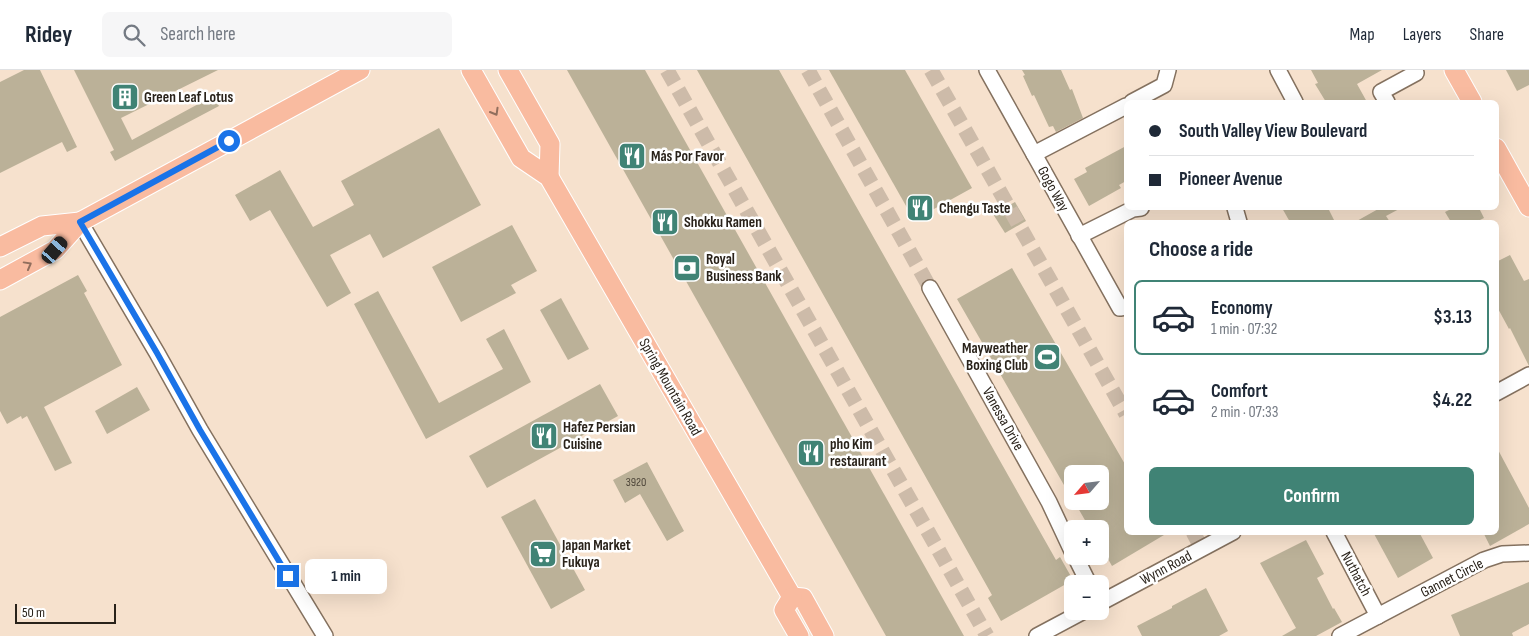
<!DOCTYPE html>
<html lang="en">
<head>
<meta charset="utf-8">
<style>
  :root { --surface:#fff; --page:#f6f6f7; --text:#1f2937; --muted:#747a83; --line:#e0e1e3; --accent:#408375 }
  body { margin:0; font-family:"Sofia Sans Condensed",sans-serif; background:var(--page); color:var(--text); height:100vh; display:flex; flex-direction:column; font-size:19px; white-space:nowrap }
  * { box-sizing:border-box; margin:0 }
  p { font-size:16px; color:var(--muted) }
  .icon { flex:none; width:28px; height:28px; fill:none; stroke:currentColor; stroke-width:2; stroke-linecap:round; stroke-linejoin:round }
  .map { position:relative; flex:1; overflow:hidden }
  .panel { position:absolute; left:1124px; top:150px; width:375px; height:315px; display:flex; flex-direction:column; background:var(--surface); border-radius:8px; box-shadow:0 5px 20px #0002 }
  .panel>* { flex:none }
  .guide { position:absolute; left:1124px; top:30px; width:375px; height:110px; border-radius:8px; box-shadow:0 5px 20px #0002; display:grid; align-content:center; height:110px; padding:0 25px; background:var(--surface) }
  .needle { width:32px; rotate:242deg }
  .fabs { position:absolute; left:1064px; top:395px; display:grid; gap:10px }
  .fabs a { display:grid; place-items:center; width:45px; height:45px; border-radius:8px; background:var(--surface); box-shadow:0 5px 20px #0002; font-size:25px }
  .scale { position:absolute; left:15px; bottom:12px; width:101px; box-sizing:border-box; padding-left:5px; border:2px solid #29221a; border-top:0; font-size:14px; line-height:18px; white-space:nowrap; color:#29221a; -webkit-text-stroke:4px #fff; paint-order:stroke }
  .end { position:absolute; width:22px; height:22px; margin:-11px; border:6px solid #1a73e8; background:#fff; box-shadow:0 0 0 2px #fff }
  .from { border-radius:50% }
  .bubble { position:absolute; height:35px; border-radius:8px; background:var(--surface); box-shadow:0 5px 20px #0002; font-size:16px; font-weight:700; line-height:35px; text-align:center }
  .car { position:absolute; width:15px; height:30px; margin:-15px -8px; border-radius:6px; box-shadow:0 0 4px 1px #0007; background:linear-gradient(#222 24%,#8ab4d8 0 40%,#222 0 76%,#8ab4d8 0 86%,#222 0) }
  .guide b { display:flex; align-items:center; gap:18px; height:48px; font-size:19px }
  .guide b+b { border-top:1px solid var(--line) }
  .guide i { width:12px; height:12px; background:var(--text) }
  ul { padding:0; list-style:none }
  li { display:flex; align-items:center; gap:15px; height:75px; margin:0 10px 8px; padding:0 15px; border:2px solid transparent; border-radius:8px }
  li div { flex:1 }
  li b { display:block; font-size:19px }
  li em { font-style:normal; font-weight:700 }
  li.on { border-color:var(--accent) }
  li>.icon { width:45px; height:45px; stroke-width:1.5 }
  h2 { padding:0 25px; font-size:22px; line-height:60px }
  .primary-button { display:flex; gap:10px; margin-top:auto; padding:10px 25px }
  .primary-button a { flex:1; height:58px; border-radius:8px; background:var(--accent); color:#fff; font-size:20px; font-weight:700; line-height:58px; text-align:center }
  header { display:flex; align-items:center; gap:30px; box-sizing:border-box; height:70px; padding:0 25px; background:var(--surface); border-bottom:1px solid var(--line) }
  header strong { font-size:24px }
  nav { display:flex; gap:28px; margin-inline-start:auto; font-size:18px }
  .search { width:350px; height:45px; background:var(--page); display:flex; align-items:center; gap:12px; box-sizing:border-box; padding:0 18px; border-radius:8px; color:var(--muted); font-size:19px }
  .map>svg:first-child { display:block }
</style>
</head>
<body>
<header>
<strong>Ridey</strong>
<div class="search"><svg class="icon" aria-label="search" viewBox="0 0 24 24"><circle cx="10" cy="10" r="6"/><path d="M15 15l6 6"/></svg>Search here</div>
<nav><a>Map</a><a>Layers</a><a>Share</a></nav>
</header>
<div class="map">
<svg width="1529" height="566" viewBox="0 0 1529 566">
  <rect width="100%" height="100%" fill="#f6e1cd"/>
  <g fill="#bbb198">
    <polygon points="24,0 40,0 77,77 67,82 62,72 0,103 0,12"/>
    <polygon points="74,0 218,0 121,48 132,70 213,26 219,36 115,91 110,82 114,80"/>
    <polygon points="567,0 645,0 964,566 886,566"/>
    <polygon points="697,0 779,0 1056,490 1060,487 1073,510 1001,551 988,528 992,525"/>
    <polygon points="829,0 905,0 972,118 914,150"/>
    <polygon points="1022,0 1061,0 1070,20 1072,19 1083,48 1056,62 1053,56 1049,57 1034,25 1032,26 1023,6 1025,5"/>
    <polygon points="1311,0 1382,0 1357,14 1367,32 1326,32 1315,14 1318,13"/>
    <polygon points="1506,0 1529,0 1529,15 1517,21"/>
    <polygon points="439,58 481,135 383,188 370,164 330,185 351,223 327,237 270,140 250,151 235,125 280,100 313,157 354,135 341,111"/>
    <polygon points="1126,76 1126,111 1119,115 1121,118 1089,136 1074,109 1087,102 1085,98"/>
    <polygon points="1015,132 1026,151 1005,163 993,144"/>
    <polygon points="1282,138 1328,138 1335,152 1290,152"/>
    <polygon points="1380,138 1401,138 1386,146 1390,152 1355,152"/>
    <polygon points="1453,138 1479,138 1484,148 1476,152 1451,152 1445,142"/>
    <polygon points="512,155 537,201 511,215 516,223 461,252 432,197"/>
    <polygon points="1510,185 1524,211 1529,209 1529,296 1510,258 1509,259 1496,235 1496,192"/>
    <polygon points="1012,198 1126,396 1126,462 1169,462 1112,496 1108,489 1100,493 1100,459 1090,459 1074,431 1100,431 1100,404 1072,404 1072,429 957,229"/>
    <polygon points="78,205 87,221 84,223 122,295 44,337 72,393 55,401 27,346 22,349 21,346 7,354 0,341 0,247"/>
    <polygon points="378,221 439,333 503,299 486,269 504,259 531,312 426,369 354,234"/>
    <polygon points="561,228 589,279 568,290 540,240"/>
    <polygon points="600,314 618,346 487,418 469,386"/>
    <polygon points="137,317 150,340 107,364 95,341"/>
    <polygon points="1496,376 1529,438 1529,454 1490,476 1483,462 1496,462"/>
    <polygon points="647,392 684,461 667,471 640,424 625,433 613,410"/>
    <polygon points="535,429 585,520 551,539 501,447"/>
    <polygon points="1373,462 1419,462 1433,488 1398,508"/>
    <polygon points="1306,470 1324,504 1317,508 1333,539 1334,538 1342,552 1316,566 1282,566 1296,558 1260,493"/>
    <polygon points="1529,512 1529,554 1512,563 1513,566 1460,566 1451,545"/>
    <polygon points="1206,518 1228,561 1219,566 1142,566 1137,556 1172,538 1172,536"/>
  </g>
  <g fill="none" stroke-linecap="round" stroke-linejoin="round">
    <g stroke="#cdbba9" stroke-width="15" stroke-dasharray="15 8" stroke-linecap="butt">
      <polyline points="667,0 987,566"/>
      <polyline points="808,0 930,218"/>
      <polyline points="931,0 1126,344"/>
      <polyline points="1193,462 1202,479"/>
    </g>
    <g stroke="#84715f" stroke-width="18">
      <g id="minor">
        <polyline points="987,0 1120,238 1126,237"/>
        <polyline points="1278,0 1295,32"/>
        <polyline points="1132,32 1164,15 1168,0"/>
        <polyline points="1387,32 1381,22 1416,3"/>
        <polyline points="1034,84 1126,36"/>
        <polyline points="1235,138 1239,152"/>
        <polyline points="80,152 157,283 200,360 325,566"/>
        <polyline points="1079,166 1133,139 1141,138"/>
        <polyline points="930,218 1049,432 1072,481"/>
        <polyline points="1496,323 1529,305"/>
        <polyline points="1334,462 1378,546"/>
        <polyline points="1075,486 1089,514"/>
        <polyline points="1100,533 1233,462"/>
        <polyline points="1037,566 1084,541"/>
        <polyline points="1340,566 1484,490 1502,484 1529,483"/>
      </g>
    </g>
    <g stroke="#fff" stroke-width="21">
      <g id="major">
        <polyline points="471,0 521,88 549,107 792,527"/>
        <polyline points="508,0 550,74 549,107"/>
        <polyline points="1454,0 1472,32"/>
        <polyline points="1496,78 1529,137"/>
        <polyline points="0,177 42,156 80,152"/>
        <polyline points="0,210 55,180 80,152 360,0"/>
        <polyline points="792,527 803,528 824,566"/>
        <polyline points="792,527 784,540 799,566"/>
      </g>
    </g>
    <use href="#minor" stroke="#fff" stroke-width="15"/>
    <use href="#major" stroke="#f9bba0" stroke-width="19"/>
  </g>
  <defs><path id="oneway-chevron" d="M-2-3.5L2.5 0L-2 3.5" fill="none" stroke-width="1.6" stroke-linecap="round" stroke-linejoin="round" transform="scale(1.25)"/></defs>
  <g stroke="#916e5d">
    <use href="#oneway-chevron" transform="translate(495 42) rotate(60)"/>
    <use href="#oneway-chevron" transform="translate(28 195) rotate(-29)"/>
  </g>
  <g fill="none" stroke-linecap="round" stroke-linejoin="round">
    <polyline stroke="#1a73e8" stroke-width="6" points="229,71 80,152 157,283 200,360 288,506"/>
  </g>
  <defs>
    <g id="building-square" transform="scale(1.4375)"><rect x="-9" y="-9" width="18" height="18" rx="4" fill="#408375" stroke="#fff"/><path d="M-4-6H4V6H1V3H-1V6H-4ZM-2.5-4.3h1.7v1.8h-1.7ZM.8-4.3h1.7v1.8H.8ZM-2.5-1h1.7V.8h-1.7ZM.8-1h1.7V.8H.8Z" fill="#fff"/></g>
    <g id="restaurant-square" transform="scale(1.4375)"><rect x="-9" y="-9" width="18" height="18" rx="4" fill="#408375" stroke="#fff"/><path d="M-5-6h1v4h1v-4h1v4h1v-4h1v5L-1.5 .5V6h-2V.5L-5-1ZM5-6V6H3V1.5H1.5Q1.5-4 5-6Z" fill="#fff"/></g>
    <g id="bank-square" transform="scale(1.4375)"><rect x="-9" y="-9" width="18" height="18" rx="4" fill="#408375" stroke="#fff"/><path d="M-6-4H6V4H-6ZM0-2.3a2.3 2.3 0 1 0 0 4.6a2.3 2.3 0 1 0 0-4.6Z" fill="#fff"/></g>
    <g id="stadium-square" transform="scale(1.4375)"><rect x="-9" y="-9" width="18" height="18" rx="4" fill="#408375" stroke="#fff"/><path d="M0-5a6.5 5 0 1 0 0 10a6.5 5 0 1 0 0-10ZM-3.5-1.8h7v3.6h-7Z" fill="#fff"/></g>
    <g id="supermarket-square" transform="scale(1.4375)"><rect x="-9" y="-9" width="18" height="18" rx="4" fill="#408375" stroke="#fff"/><path d="M-6-5.5h2.5l.6 2H6L4.5 2H-2.5L-4.4-4H-6ZM-1.5 3.2a1.3 1.3 0 1 0 .1 0ZM3 3.2a1.3 1.3 0 1 0 .1 0Z" fill="#fff"/></g>
  </defs>
  <g fill-rule="evenodd">
    <use href="#building-square" x="125" y="27"/>
    <use href="#restaurant-square" x="632" y="86"/>
    <use href="#restaurant-square" x="920" y="138"/>
    <use href="#restaurant-square" x="665" y="152"/>
    <use href="#bank-square" x="687" y="198"/>
    <use href="#stadium-square" x="1047" y="287"/>
    <use href="#restaurant-square" x="544" y="366"/>
    <use href="#restaurant-square" x="811" y="383"/>
    <use href="#supermarket-square" x="543" y="484"/>
  </g>
  <g text-anchor="middle" dominant-baseline="central" stroke-width="5" stroke-linejoin="round" paint-order="stroke">
    <g font-size="12" fill="#4e463a">
      <text x="636" y="412">3920</text>
    </g>
    <g font-size="15" font-weight="bold" fill="#29221a" stroke="#fff" text-anchor="start">
      <text x="144" y="27">Green Leaf Lotus</text>
      <text x="651" y="86">Más Por Favor</text>
      <text x="939" y="138">Chengu Taste</text>
      <text x="684" y="152">Shokku Ramen</text>
      <text x="706" y="189">Royal<tspan x="706" dy="17">Business Bank</tspan></text>
      <text x="1028" y="278" text-anchor="end">Mayweather<tspan x="1028" dy="17">Boxing Club</tspan></text>
      <text x="563" y="357">Hafez Persian<tspan x="563" dy="17">Cuisine</tspan></text>
      <text x="830" y="374">pho Kim<tspan x="830" dy="17">restaurant</tspan></text>
      <text x="562" y="475">Japan Market<tspan x="562" dy="17">Fukuya</tspan></text>
    </g>
    <g font-size="15" fill="#29221a" stroke="#fff">
      <text transform="translate(1053 119) rotate(61)">Gogo Way</text>
      <text transform="translate(670 317) rotate(60)">Spring Mountain Road</text>
      <text transform="translate(1003 349) rotate(61)">Vanessa Drive</text>
      <text transform="translate(1166 498) rotate(-28)">Wynn Road</text>
      <text transform="translate(1356 504) rotate(62)">Nuthatch</text>
      <text transform="translate(1452 508) rotate(-27)">Gannet Circle</text>
    </g>
  </g>
</svg>
<div class="fabs">
<a><svg class="needle" viewBox="-14 -14 28 28"><path d="M0-13l5 13h-10z" fill="#e53935"/><path d="M0 13l5-13h-10z" fill="#747a83"/></svg></a>
<a>+</a>
<a>−</a>
</div>
<div class="scale">50 m</div>
<i class="end from" style="left:229px;top:71px"></i>
<i class="end" style="left:288px;top:506px"></i>
<div class="bubble" style="left:305px;top:489px;width:82px">1 min</div>
<i class="car" style="left:55px;top:180px;rotate:41deg"></i>
<div class="guide">
<b><i class="from"></i>South Valley View Boulevard</b>
<b><i></i>Pioneer Avenue</b>
</div>
<section class="panel">
<h2>Choose a ride</h2>
<ul>
<li class="on"><svg class="icon" aria-label="car" viewBox="0 0 24 24"><path d="M5 17H2v-5l4-1 3-4h7l3 4 3 1v5h-3M9 17h6M6 11h13"/><circle cx="7" cy="17" r="2"/><circle cx="17" cy="17" r="2"/></svg><div><b>Economy</b><p>1 min · 07:32</p></div><em>$3.13</em></li>
<li><svg class="icon" aria-label="car" viewBox="0 0 24 24"><path d="M5 17H2v-5l4-1 3-4h7l3 4 3 1v5h-3M9 17h6M6 11h13"/><circle cx="7" cy="17" r="2"/><circle cx="17" cy="17" r="2"/></svg><div><b>Comfort</b><p>2 min · 07:33</p></div><em>$4.22</em></li>
</ul>
<div class="primary-button"><a>Confirm</a></div>
</section>
</div>
</body>
</html>
